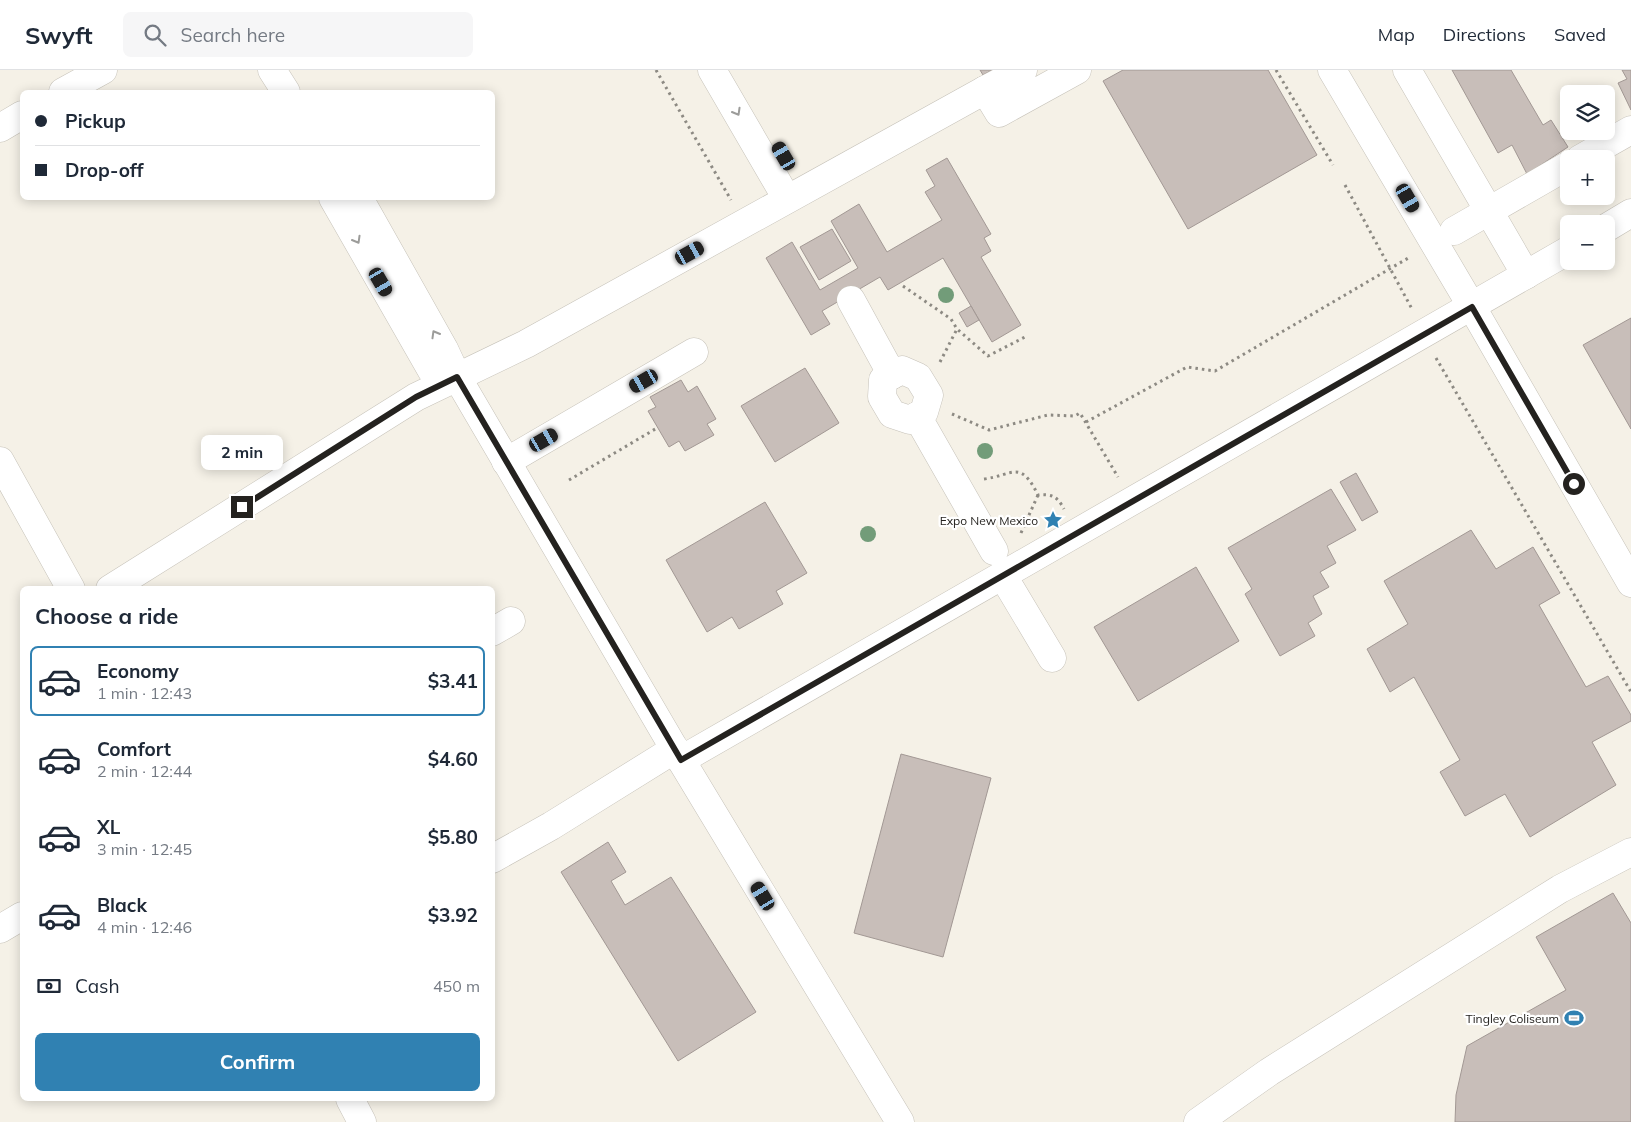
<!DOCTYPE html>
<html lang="en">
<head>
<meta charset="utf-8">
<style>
  :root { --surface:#fff; --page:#f6f6f7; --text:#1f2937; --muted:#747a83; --line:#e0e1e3; --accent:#3081b2 }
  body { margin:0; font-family:Mulish,sans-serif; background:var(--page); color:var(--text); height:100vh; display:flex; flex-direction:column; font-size:19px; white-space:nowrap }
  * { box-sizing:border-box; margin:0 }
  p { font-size:16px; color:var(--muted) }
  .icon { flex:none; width:28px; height:28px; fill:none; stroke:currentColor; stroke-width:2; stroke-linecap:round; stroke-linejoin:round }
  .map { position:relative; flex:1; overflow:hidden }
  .drawer { position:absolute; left:20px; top:516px; width:475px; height:515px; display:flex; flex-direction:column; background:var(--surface); border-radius:8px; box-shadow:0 2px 12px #0003 }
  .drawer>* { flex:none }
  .hud { position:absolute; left:20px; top:20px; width:475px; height:110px; border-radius:8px; box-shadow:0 2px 12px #0003; display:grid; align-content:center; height:110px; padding:0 15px; background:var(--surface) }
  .buttons { position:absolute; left:1560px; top:15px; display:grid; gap:10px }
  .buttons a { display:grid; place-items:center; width:55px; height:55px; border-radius:8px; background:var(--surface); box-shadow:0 2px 12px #0003; font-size:25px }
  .end { position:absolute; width:22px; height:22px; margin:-11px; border:6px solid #24221f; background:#fff; box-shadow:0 0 0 2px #fff }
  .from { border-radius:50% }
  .bubble { position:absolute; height:35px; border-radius:8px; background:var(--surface); box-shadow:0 2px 12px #0003; font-size:16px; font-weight:700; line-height:35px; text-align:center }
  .car { position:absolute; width:15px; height:30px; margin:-15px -8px; border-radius:6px; box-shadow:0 0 4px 1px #0007; background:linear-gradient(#222 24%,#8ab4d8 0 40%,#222 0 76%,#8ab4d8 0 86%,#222 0) }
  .hud b { display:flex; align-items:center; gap:18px; height:48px; font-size:19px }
  .hud b+b { border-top:1px solid var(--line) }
  .hud i { width:12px; height:12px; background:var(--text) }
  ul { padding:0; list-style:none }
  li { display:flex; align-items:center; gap:15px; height:70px; margin:0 10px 8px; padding:0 5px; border:2px solid transparent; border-radius:8px }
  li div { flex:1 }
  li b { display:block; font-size:19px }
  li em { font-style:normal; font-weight:700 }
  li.current { border-color:var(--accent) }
  li>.icon { width:45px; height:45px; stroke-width:1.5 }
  h2 { padding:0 15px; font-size:22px; line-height:60px }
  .pay { display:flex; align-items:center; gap:12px; height:55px; padding:0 15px; font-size:19px }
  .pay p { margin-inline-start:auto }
  .button { display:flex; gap:10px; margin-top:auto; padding:10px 15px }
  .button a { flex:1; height:58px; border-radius:8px; background:var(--accent); color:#fff; font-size:20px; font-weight:700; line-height:58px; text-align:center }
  header { display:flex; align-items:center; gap:30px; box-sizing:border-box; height:70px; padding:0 25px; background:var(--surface); border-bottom:1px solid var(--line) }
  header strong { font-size:24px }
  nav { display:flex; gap:28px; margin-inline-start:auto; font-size:18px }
  .search { width:350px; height:45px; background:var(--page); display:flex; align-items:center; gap:12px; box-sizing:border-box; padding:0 18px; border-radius:8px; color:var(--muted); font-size:19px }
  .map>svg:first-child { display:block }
</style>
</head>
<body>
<header>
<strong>Swyft</strong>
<div class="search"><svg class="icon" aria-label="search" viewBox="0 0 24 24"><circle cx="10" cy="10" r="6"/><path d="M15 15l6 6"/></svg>Search here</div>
<nav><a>Map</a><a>Directions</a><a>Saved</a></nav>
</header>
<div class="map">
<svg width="1631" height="1052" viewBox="0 0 1631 1052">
  <rect width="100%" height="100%" fill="#f5f1e7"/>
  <g fill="#c8beb9" stroke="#a29894">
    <polygon points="980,0 992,0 983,5"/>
    <polygon points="1123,0 1268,0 1317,85 1188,159 1103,11"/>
    <polygon points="1452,0 1511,0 1543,55 1551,50 1568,77 1527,104 1512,75 1498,83"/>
    <polygon points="1622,0 1631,0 1631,40 1618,13 1627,9"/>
    <polygon points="947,88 991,164 984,168 991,181 981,187 1021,255 992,272 943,188 888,220 880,207 822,241 830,254 811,265 766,188 792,172 820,220 858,198 831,151 859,134 887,182 942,150 925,122 935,116 926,100"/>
    <polygon points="832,159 851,191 819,210 800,177"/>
    <polygon points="971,236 979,250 967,257 959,243"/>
    <polygon points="1631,248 1631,359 1583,275"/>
    <polygon points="805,298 839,353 775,392 741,336"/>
    <polygon points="681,310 688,322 697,316 716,349 707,354 714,365 685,381 679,371 669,377 648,341 656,337 650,327"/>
    <polygon points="1356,403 1378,442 1362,451 1340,412"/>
    <polygon points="1331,419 1356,460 1327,476 1336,493 1320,502 1329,517 1313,526 1322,544 1308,553 1315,566 1280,586 1245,524 1252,519 1228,478"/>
    <polygon points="765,432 807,503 776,521 783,534 739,559 732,547 707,562 666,490"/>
    <polygon points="1471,460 1496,499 1533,477 1560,523 1539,535 1586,617 1608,606 1631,645 1631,651 1592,672 1616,715 1530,767 1505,724 1465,746 1440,702 1460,690 1414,607 1390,622 1367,579 1408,554 1384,511"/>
    <polygon points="1196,497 1239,571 1138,631 1094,557"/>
    <polygon points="901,684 991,708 943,887 854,863"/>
    <polygon points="608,772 626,802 611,811 625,835 671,807 756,942 678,991 561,802"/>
    <polygon points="1613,823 1631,853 1631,1052 1455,1052 1456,1025 1467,976 1566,920 1536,867"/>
  </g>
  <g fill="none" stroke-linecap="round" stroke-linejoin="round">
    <g stroke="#c6c2b9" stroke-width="29">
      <g id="minor">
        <polyline points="272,0 286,22"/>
        <polyline points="712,0 787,129"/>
        <polyline points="1023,0 985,20 999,43 1077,0"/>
        <polyline points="1332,0 1472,237 1631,513"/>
        <polyline points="1407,0 1526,205"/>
        <polyline points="63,22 103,0"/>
        <polyline points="0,58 22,45"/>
        <polyline points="1580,89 1631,60"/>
        <polyline points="333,128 432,301 457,307"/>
        <polyline points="359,128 444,279 457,307 681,690 900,1052"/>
        <polyline points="1606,158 1631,143"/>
        <polyline points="1454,161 1569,95"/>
        <polyline points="851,230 892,305 902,300 918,307 929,325 924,342 917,346 994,481"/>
        <polyline points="892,305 883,310 882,327 892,344 910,350 917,346"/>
        <polyline points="0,391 71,519"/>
        <polyline points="506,392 694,282"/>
        <polyline points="1003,506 1052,588"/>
        <polyline points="110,519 416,327 526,274 985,20"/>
        <polyline points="492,562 511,551"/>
        <polyline points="681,690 1569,180"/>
        <polyline points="492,789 551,756 675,679"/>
        <polyline points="0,859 22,846"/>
        <polyline points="350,1029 362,1052"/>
        <polyline points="1198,1052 1269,1002 1560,819 1631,782"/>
      </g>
    </g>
    <g stroke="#8d8a83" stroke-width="3" stroke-dasharray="2.5 4" stroke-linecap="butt">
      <polyline points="656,0 731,130"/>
      <polyline points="1276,0 1333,95"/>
      <polyline points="1345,115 1412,239"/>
      <polyline points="903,216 951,249 957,259 988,286 1025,267"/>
      <polyline points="1436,288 1631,622"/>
      <polyline points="940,292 957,259"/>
      <polyline points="952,344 989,360 1048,345 1075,346 1080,343 1118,407"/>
      <polyline points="1086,352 1187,297 1215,301 1410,187"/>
      <path d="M 984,409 C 1014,405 1020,389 1038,425 C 1052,424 1057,426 1064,439"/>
      <polyline points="569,410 657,358"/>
      <polyline points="1021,463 1038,425"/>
    </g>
    <use href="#minor" stroke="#fff" stroke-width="28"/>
  </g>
  <g fill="#729c79">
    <circle cx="946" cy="225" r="8"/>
    <circle cx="985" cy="381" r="8"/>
    <circle cx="868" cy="464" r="8"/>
  </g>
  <defs><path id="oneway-chevron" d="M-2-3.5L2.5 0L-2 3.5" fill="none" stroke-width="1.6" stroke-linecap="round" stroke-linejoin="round" transform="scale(1.25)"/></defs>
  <g stroke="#9c9c9a">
    <use href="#oneway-chevron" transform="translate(737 42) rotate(60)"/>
    <use href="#oneway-chevron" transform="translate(357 170) rotate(60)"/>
    <use href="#oneway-chevron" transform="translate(435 264) rotate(-120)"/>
  </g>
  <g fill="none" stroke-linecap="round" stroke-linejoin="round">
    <polyline stroke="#24221f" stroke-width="6" points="242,437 416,327 457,307 681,690 1472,237 1574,414"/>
  </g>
  <defs>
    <g id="sight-bare" transform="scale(1.5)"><path d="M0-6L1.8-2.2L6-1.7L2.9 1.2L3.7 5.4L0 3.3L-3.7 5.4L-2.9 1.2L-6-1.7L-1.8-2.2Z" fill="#3081b2" stroke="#fff" stroke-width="2.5" paint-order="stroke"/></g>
    <g id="stadium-bare" transform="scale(1.5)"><path d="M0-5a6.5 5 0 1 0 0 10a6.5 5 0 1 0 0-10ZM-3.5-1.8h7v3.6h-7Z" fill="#3081b2" stroke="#fff" stroke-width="2.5" paint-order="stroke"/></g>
  </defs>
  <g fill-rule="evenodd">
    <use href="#sight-bare" x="1053" y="450"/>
    <use href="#stadium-bare" x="1574" y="948"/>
  </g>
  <g text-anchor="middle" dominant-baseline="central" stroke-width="4.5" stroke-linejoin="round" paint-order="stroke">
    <g font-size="12" fill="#24221f" stroke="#fff" text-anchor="end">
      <text x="1038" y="450">Expo New Mexico</text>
      <text x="1559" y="948">Tingley Coliseum</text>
    </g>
  </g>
</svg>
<div class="buttons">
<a><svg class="icon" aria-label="layers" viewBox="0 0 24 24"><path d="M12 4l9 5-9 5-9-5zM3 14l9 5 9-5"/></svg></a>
<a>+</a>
<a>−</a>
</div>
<i class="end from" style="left:1574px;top:414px"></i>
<i class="end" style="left:242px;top:437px"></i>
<div class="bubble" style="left:201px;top:365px;width:82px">2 min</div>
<i class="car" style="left:784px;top:86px;rotate:330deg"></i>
<i class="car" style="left:1408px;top:128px;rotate:150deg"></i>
<i class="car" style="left:690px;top:183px;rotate:61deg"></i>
<i class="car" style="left:381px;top:212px;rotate:150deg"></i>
<i class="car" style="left:644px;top:311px;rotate:240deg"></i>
<i class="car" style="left:544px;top:370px;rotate:60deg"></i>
<i class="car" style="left:763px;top:826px;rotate:329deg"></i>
<div class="hud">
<b><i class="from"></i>Pickup</b>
<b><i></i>Drop-off</b>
</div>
<section class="drawer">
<h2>Choose a ride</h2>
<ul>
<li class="current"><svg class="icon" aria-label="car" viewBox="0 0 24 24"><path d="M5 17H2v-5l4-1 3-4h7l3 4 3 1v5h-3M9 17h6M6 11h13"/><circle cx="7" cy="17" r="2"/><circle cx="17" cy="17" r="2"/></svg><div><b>Economy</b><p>1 min · 12:43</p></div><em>$3.41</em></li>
<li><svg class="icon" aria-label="car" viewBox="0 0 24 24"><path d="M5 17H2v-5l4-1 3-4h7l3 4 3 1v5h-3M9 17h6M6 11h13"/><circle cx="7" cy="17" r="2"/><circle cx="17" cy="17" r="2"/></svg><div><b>Comfort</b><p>2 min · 12:44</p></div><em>$4.60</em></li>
<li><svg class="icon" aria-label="car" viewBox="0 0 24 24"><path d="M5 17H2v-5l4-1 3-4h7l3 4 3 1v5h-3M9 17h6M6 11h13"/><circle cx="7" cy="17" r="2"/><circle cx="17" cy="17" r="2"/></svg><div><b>XL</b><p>3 min · 12:45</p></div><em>$5.80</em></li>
<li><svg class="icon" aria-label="car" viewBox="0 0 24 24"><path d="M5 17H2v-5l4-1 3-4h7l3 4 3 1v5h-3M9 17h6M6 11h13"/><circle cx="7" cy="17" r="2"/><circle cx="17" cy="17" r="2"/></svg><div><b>Black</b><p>4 min · 12:46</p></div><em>$3.92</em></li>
</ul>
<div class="pay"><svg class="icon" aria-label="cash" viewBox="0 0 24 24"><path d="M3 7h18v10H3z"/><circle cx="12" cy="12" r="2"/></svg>Cash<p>450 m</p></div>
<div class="button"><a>Confirm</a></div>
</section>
</div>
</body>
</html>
